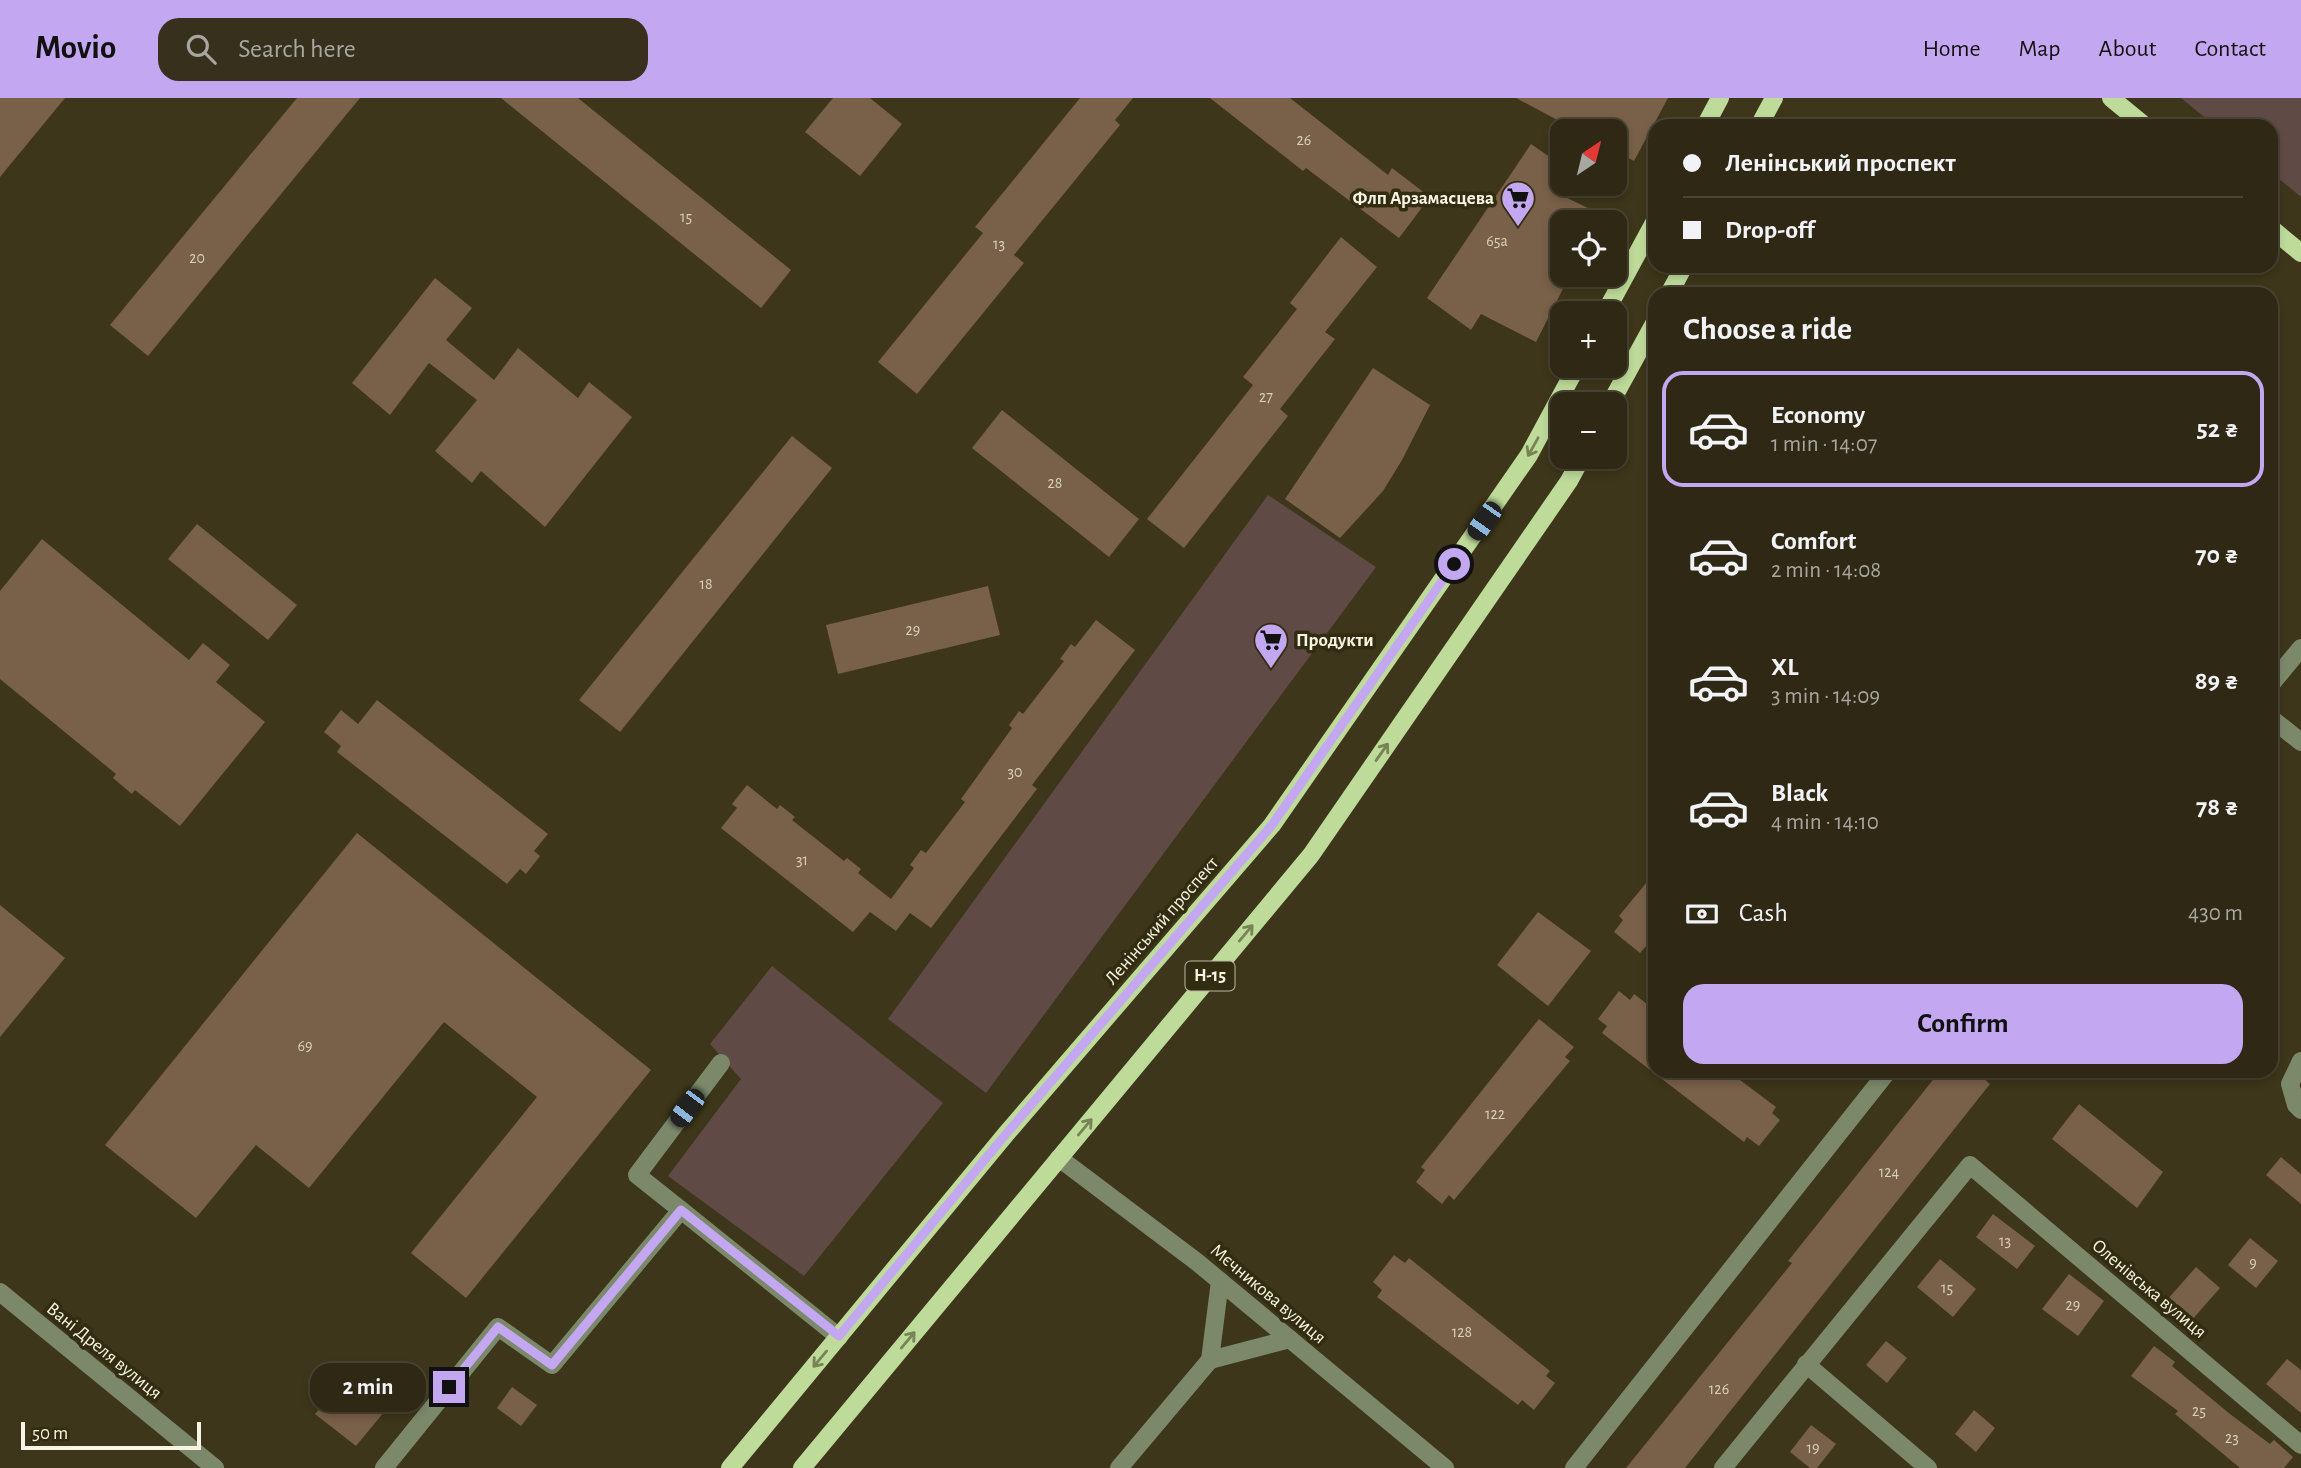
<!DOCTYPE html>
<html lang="en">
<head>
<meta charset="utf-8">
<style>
  :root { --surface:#2e2814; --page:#36301d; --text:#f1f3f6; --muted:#a7a6a0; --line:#494434; --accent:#c4a7f1 }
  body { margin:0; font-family:"Alegreya Sans",sans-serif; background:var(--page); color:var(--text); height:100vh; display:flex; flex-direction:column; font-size:26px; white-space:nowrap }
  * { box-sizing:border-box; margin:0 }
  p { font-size:23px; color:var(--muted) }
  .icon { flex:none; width:38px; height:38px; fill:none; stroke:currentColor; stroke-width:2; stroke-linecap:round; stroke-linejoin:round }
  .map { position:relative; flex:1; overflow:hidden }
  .sheet { position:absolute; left:1648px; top:189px; width:630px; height:791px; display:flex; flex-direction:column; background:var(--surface); border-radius:21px; box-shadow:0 4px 10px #0003,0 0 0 2px var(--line) }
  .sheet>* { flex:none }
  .banner { position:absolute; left:1648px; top:21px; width:630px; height:154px; border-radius:21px; box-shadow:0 4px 10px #0003,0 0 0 2px var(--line); display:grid; align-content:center; height:154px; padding:0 35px; background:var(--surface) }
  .needle { width:46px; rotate:35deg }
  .fabs { position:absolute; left:1550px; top:21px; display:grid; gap:14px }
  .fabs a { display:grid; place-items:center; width:77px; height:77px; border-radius:14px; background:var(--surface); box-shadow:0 4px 10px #0003,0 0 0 2px var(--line); font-size:35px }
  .scale { position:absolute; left:21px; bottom:18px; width:180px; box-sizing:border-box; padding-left:7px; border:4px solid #f8f4e3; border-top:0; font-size:19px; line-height:24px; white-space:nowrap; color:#f8f4e3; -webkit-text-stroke:5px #322c10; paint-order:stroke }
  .end { position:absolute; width:32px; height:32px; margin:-16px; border:9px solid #c4a7f1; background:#111; box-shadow:0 0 0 4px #111 }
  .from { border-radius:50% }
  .bubble { position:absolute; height:49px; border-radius:21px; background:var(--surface); box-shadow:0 4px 10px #0003,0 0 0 2px var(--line); font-size:23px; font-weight:700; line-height:49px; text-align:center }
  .car { position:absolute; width:21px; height:42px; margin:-21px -10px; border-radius:9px; box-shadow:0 0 5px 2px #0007; background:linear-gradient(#222 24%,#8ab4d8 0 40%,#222 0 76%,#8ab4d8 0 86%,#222 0) }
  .banner b { display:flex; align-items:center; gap:24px; height:66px; font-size:26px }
  .banner b+b { border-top:2px solid var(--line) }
  .banner i { width:18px; height:18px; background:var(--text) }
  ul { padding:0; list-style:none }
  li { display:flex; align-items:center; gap:21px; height:116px; margin:0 14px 10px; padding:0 21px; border:4px solid transparent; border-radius:21px }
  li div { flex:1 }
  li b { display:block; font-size:26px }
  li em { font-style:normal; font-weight:700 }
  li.current { border-color:var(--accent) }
  li>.icon { width:63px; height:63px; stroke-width:1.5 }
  h2 { padding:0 35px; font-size:32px; line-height:84px }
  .pay { display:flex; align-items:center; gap:18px; height:77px; padding:0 35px; font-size:26px }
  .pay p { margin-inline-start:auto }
  .cta { display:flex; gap:14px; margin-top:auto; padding:14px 35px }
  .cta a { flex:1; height:80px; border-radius:21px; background:var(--accent); color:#111; font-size:28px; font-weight:700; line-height:80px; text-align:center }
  header { display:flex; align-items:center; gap:42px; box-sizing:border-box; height:98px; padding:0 35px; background:var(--accent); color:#111 }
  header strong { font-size:33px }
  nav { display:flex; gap:38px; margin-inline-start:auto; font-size:24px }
  .search { width:490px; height:63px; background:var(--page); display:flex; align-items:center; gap:18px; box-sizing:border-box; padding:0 24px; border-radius:21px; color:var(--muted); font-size:26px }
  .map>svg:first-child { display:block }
</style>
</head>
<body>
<header>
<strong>Movio</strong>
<div class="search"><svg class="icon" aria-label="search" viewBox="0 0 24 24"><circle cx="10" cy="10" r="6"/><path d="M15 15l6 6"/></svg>Search here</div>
<nav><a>Home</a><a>Map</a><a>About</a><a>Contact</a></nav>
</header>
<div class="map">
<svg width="2301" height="1370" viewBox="0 0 2301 1370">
  <rect width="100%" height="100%" fill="#3d361a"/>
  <g fill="#604a45">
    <polygon points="2181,0 2301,0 2301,99 2272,75 2272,28 2215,28"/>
    <polygon points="1268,397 1376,469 986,995 888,921"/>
    <polygon points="772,868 943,1005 804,1178 668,1078 741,981 710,946"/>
  </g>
  <g fill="#796048">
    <polygon points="0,0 65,0 0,79"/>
    <polygon points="297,0 360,0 148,258 110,227"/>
    <polygon points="501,0 578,0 791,172 761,210"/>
    <polygon points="833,0 870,0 902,26 860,78 805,34"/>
    <polygon points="1080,0 1133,0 1115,22 1120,27 1014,157 1024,165 917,296 878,264 983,135 975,129"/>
    <polygon points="1210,0 1290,0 1388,77 1392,70 1430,99 1399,140 1306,70 1303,73"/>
    <polygon points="1516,0 1668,0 1634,63 1615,53 1615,33 1578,33"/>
    <polygon points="1531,46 1563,68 1563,91 1559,96 1617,124 1563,124 1563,177 1570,177 1536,244 1481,216 1471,232 1427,200"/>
    <polygon points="1341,139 1377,169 1325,234 1335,241 1280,311 1288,318 1184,450 1147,421 1253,287 1243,279 1297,211 1290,205"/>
    <polygon points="435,180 472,210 446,242 494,282 518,250 578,300 589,284 632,319 545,429 481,373 472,385 435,353 477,302 429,265 390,317 352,285"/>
    <polygon points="1373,270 1430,307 1402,362 1383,393 1340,440 1285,401"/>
    <polygon points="1002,312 1139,421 1109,459 972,350"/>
    <polygon points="792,338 832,370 620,634 579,602"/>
    <polygon points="197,426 297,507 268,542 168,461"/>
    <polygon points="42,441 189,562 203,545 230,567 216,584 265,624 180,728 135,692 132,696 113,680 116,676 0,581 0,493"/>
    <polygon points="988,488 1000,537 838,576 826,527"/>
    <polygon points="1096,522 1135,552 1032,687 1037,691 931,830 910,815 896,833 870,814 853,834 721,730 737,710 732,706 747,687 777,711 780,707 795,719 792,722 844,763 847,760 861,771 858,775 891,801 914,770 910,767 921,752 926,755 965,704 961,701 1012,630 1009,627 1019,613 1023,616 1064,563 1060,561 1071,546 1075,549"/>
    <polygon points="377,602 548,736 534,753 540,758 526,776 520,771 507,786 337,654 341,648 324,634 341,612 358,626"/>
    <polygon points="357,735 651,972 466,1200 411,1155 537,999 444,924 309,1090 256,1047 196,1120 105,1047"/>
    <polygon points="1656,773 1656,854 1647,847 1640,855 1614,834 1623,822 1619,818"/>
    <polygon points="0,807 65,860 0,939"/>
    <polygon points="1538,814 1591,853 1548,908 1497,867"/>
    <polygon points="1619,893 1630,902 1634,896 1656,913 1656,973 1728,973 1776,1009 1772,1015 1780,1022 1759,1048 1747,1039 1744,1044 1602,935 1607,928 1598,921"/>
    <polygon points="1539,921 1574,949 1565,959 1570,963 1454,1102 1449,1097 1442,1106 1416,1084 1425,1072 1421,1069"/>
    <polygon points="1940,973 1975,973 1990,986 1685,1370 1626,1370 1792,1165 1788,1163"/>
    <polygon points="2079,1006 2163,1074 2137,1110 2052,1041"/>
    <polygon points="2281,1059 2301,1076 2301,1106 2266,1077"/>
    <polygon points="1993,1116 2035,1148 2017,1171 1976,1139"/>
    <polygon points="2250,1140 2278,1163 2256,1190 2228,1167"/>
    <polygon points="1394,1157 1405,1165 1409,1160 1550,1273 1546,1278 1555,1285 1534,1312 1522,1302 1518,1307 1377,1199 1382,1192 1373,1184"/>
    <polygon points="1940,1161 1976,1191 1953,1219 1917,1189"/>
    <polygon points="2196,1169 2220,1190 2191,1223 2167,1202"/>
    <polygon points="2069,1176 2104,1203 2078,1238 2042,1211"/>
    <polygon points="1886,1243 1907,1260 1887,1285 1866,1267"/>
    <polygon points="2154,1248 2175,1264 2172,1268 2230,1316 2270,1346 2274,1342 2293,1359 2284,1370 2240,1370 2175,1316 2178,1313 2131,1278"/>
    <polygon points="2287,1261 2301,1272 2301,1315 2266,1286"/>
    <polygon points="349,1276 389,1308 356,1348 315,1316"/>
    <polygon points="512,1289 537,1307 521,1328 497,1310"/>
    <polygon points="1974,1312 1995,1330 1976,1354 1955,1336"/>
    <polygon points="1811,1327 1836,1346 1817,1370 1810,1370 1790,1354"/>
  </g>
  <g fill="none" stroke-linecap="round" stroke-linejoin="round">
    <g stroke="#7b896a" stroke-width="18">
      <polyline points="2272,585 2301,550"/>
      <polyline points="2272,621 2301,644"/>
      <polyline points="2301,963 2290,986 2296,1007 2301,1012"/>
      <polyline points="1059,1060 1197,1164 1445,1370"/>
      <polyline points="681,1112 637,1077 721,965"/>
      <polyline points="1220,1183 1210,1262 1290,1241"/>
      <polyline points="0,1194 215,1370"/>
      <polyline points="1806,1266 1928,1370"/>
      <polyline points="384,1370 498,1229 552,1267 681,1112 839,1239"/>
      <polyline points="1119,1370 1210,1262"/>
      <polyline points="1574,1370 1888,973"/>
      <polyline points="1723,1370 1970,1067 2301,1347"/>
    </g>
    <g stroke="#bedb9a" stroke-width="18">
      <polyline points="2111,0 2145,28"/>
      <polyline points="1705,28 1720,0"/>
      <polyline points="1759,28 1774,0"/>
      <polyline points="2272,131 2301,155"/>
      <polyline points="1669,196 1684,168"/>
      <polyline points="1605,215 1656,121"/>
      <polyline points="1610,306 1656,222"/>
      <polyline points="730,1370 1006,1036 1272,727 1529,357 1577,268"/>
      <polyline points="802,1370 1311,757 1569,383 1582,359"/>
    </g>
  </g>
  <defs><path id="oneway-shaft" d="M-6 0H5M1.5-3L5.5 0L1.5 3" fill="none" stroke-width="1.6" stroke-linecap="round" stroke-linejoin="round" transform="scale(1.75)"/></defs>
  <g stroke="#788455">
    <use href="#oneway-shaft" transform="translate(1533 349) rotate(119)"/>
    <use href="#oneway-shaft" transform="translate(1382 654) rotate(-55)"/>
    <use href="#oneway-shaft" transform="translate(1246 835) rotate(-50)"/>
    <use href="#oneway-shaft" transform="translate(1085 1029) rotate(-50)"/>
    <use href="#oneway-shaft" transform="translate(908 1242) rotate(-50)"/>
    <use href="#oneway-shaft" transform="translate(820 1261) rotate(130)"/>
  </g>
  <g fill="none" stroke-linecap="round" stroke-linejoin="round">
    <polyline stroke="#c4a7f1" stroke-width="9" points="449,1289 498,1229 552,1267 681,1112 839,1238 1006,1036 1272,727 1454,466"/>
  </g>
  <defs>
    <g id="supermarket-pin" transform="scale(1.75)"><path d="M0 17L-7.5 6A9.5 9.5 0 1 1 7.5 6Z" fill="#c4a7f1" stroke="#322c10"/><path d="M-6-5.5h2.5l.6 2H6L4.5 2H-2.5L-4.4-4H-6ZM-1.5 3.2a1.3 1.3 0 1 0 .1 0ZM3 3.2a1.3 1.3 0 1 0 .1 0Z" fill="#111"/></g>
  </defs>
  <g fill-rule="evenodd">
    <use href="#supermarket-pin" x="1518" y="100"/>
    <use href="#supermarket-pin" x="1271" y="542"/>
  </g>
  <g text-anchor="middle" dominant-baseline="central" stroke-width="7" stroke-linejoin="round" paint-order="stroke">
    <g font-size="16" fill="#d8cfbc">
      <text x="1304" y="42">26</text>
      <text x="686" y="119">15</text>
      <text x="1497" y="143">65а</text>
      <text x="999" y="146">13</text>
      <text x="197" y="160">20</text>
      <text x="1266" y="299">27</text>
      <text x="1055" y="385">28</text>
      <text x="706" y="486">18</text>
      <text x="913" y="532">29</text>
      <text x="1015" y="674">30</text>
      <text x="802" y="762">31</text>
      <text x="305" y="948">69</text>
      <text x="1495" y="1016">122</text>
      <text x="1889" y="1074">124</text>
      <text x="2005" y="1143">13</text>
      <text x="2253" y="1165">9</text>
      <text x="1947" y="1190">15</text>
      <text x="2073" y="1207">29</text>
      <text x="1462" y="1234">128</text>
      <text x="1719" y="1291">126</text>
      <text x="2199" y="1313">25</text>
      <text x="2232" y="1340">23</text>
      <text x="1813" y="1350">19</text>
    </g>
    <rect fill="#322c10" stroke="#bdb8a4" stroke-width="2" x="1185.5" y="863.5" width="49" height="29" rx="5"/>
    <g font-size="18" font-weight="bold" fill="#f8f4e3">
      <text x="1210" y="878">Н-15</text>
    </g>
    <g font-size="19" font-weight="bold" fill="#f8f4e3" stroke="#322c10" text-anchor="end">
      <text x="1494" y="100">Флп Арзамасцева</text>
      <text x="1296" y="542" text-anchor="start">Продукти</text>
    </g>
    <g font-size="19" fill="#f8f4e3" stroke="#322c10">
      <text transform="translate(1162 823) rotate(-49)">Ленінський проспект</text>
      <text transform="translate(2149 1191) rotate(40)">Оленівська вулиця</text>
      <text transform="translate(1268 1196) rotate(40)">Мєчникова вулиця</text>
      <text transform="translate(104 1253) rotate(39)">Вані Дреля вулиця</text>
    </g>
  </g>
</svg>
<div class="fabs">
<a><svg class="needle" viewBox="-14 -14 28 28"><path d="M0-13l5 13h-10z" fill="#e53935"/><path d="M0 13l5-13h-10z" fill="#a7a6a0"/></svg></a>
<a><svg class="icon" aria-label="locate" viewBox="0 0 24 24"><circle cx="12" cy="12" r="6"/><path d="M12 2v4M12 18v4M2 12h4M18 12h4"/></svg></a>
<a>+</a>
<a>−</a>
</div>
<div class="scale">50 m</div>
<i class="end from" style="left:1454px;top:466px"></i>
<i class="end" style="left:449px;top:1289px"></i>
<div class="bubble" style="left:310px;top:1265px;width:116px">2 min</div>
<i class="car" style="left:1484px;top:423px;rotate:215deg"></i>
<i class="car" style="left:687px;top:1010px;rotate:217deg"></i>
<div class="banner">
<b><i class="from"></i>Ленінський проспект</b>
<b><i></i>Drop-off</b>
</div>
<section class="sheet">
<h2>Choose a ride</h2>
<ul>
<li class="current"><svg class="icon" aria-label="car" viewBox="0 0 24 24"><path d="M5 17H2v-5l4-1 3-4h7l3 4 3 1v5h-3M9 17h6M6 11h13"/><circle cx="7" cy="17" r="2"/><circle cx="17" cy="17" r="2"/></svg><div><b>Economy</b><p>1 min · 14:07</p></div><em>52 ₴</em></li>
<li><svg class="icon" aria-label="car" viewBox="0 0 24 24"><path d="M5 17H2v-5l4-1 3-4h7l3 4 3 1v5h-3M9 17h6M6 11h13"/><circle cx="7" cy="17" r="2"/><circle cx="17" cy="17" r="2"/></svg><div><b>Comfort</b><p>2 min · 14:08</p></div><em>70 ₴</em></li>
<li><svg class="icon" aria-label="car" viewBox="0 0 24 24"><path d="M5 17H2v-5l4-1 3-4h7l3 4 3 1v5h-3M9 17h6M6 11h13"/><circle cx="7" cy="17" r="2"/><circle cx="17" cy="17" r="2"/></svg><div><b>XL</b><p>3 min · 14:09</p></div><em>89 ₴</em></li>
<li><svg class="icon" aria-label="car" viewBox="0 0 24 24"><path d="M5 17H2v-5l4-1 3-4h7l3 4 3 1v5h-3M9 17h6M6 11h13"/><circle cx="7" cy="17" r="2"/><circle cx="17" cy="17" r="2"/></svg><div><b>Black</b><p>4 min · 14:10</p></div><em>78 ₴</em></li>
</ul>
<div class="pay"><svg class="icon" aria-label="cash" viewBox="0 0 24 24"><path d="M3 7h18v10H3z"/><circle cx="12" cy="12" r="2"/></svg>Cash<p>430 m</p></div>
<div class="cta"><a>Confirm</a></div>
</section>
</div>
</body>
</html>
